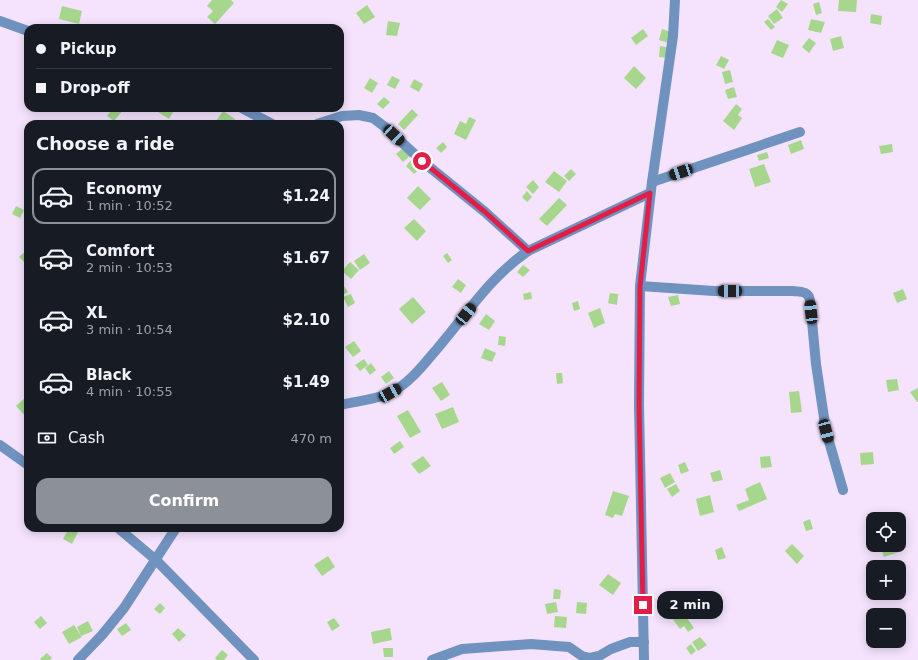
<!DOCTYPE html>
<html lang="en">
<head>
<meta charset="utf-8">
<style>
  :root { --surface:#171b24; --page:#20242c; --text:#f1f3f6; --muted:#9ea1a6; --line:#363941; --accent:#8c9099 }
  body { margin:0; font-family:"DejaVu Sans",sans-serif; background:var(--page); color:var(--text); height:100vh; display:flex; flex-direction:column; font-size:15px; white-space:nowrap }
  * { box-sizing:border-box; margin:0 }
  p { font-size:13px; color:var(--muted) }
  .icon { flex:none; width:22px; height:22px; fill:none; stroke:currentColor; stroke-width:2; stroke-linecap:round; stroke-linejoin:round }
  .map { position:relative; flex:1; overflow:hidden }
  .drawer { position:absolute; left:24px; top:120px; width:320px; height:412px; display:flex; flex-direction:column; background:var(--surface); border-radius:12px; box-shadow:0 2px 10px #0003 }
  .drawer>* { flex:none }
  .guide { position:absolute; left:24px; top:24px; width:320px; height:88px; border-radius:12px; box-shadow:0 2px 10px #0003; display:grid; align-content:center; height:88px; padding:0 12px; background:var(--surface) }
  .fabs { position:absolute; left:866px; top:512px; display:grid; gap:8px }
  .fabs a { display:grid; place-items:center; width:40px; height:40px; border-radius:8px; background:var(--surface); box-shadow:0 2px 10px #0003; font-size:20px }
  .end { position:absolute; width:18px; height:18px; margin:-9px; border:5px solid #e11d48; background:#fff; box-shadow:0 0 0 2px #fff }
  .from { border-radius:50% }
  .bubble { position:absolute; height:28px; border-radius:12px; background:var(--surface); box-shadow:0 2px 10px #0003; font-size:13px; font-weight:600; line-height:28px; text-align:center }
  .car { position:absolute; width:12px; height:24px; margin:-12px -6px; border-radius:5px; box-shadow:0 0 3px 1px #0007; background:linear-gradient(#222 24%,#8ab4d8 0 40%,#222 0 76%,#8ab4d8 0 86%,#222 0) }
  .guide b { display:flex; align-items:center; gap:14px; height:38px; font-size:15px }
  .guide b+b { border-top:1px solid var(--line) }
  .guide i { width:10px; height:10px; background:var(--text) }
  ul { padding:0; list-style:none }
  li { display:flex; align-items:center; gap:12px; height:56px; margin:0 8px 6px; padding:0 4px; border:2px solid transparent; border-radius:12px }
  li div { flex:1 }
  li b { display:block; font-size:15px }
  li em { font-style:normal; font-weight:600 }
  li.active { border-color:var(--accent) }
  li>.icon { width:36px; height:36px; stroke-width:1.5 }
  h2 { padding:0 12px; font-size:18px; line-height:48px }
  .pay { display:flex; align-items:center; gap:10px; height:44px; padding:0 12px; font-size:15px }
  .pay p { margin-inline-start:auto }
  .button { display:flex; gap:8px; margin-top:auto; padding:8px 12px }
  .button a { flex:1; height:46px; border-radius:12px; background:var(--accent); color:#fff; font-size:16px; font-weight:600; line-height:46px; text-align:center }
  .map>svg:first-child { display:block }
</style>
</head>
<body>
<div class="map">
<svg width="918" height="660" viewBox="0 0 918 660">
  <rect width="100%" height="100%" fill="#f5e3fd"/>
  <g fill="#a6d78d">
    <polygon points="212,0 231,0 234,3 215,24 207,17 213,11 207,6"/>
    <polygon points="781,0 788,4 782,12 776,7"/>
    <polygon points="839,0 857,0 856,12 838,11"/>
    <polygon points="819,2 822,13 816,15 813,4"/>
    <polygon points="367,5 375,17 364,24 356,13"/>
    <polygon points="62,6 82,11 79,24 59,19"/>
    <polygon points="777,9 783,18 774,24 768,16"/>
    <polygon points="871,14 882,16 881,25 870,23"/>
    <polygon points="768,19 775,27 771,30 764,22"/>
    <polygon points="811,19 825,22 821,33 808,30"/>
    <polygon points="388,21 400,23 397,36 386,35"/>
    <polygon points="643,29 648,36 636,45 631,38"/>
    <polygon points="662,29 671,32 668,43 659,40"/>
    <polygon points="841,36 844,48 833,51 830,39"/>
    <polygon points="809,38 816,43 809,53 802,47"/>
    <polygon points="777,40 789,45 783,58 771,53"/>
    <polygon points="660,46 671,48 669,58 659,57"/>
    <polygon points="721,56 729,60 724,69 716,65"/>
    <polygon points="634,66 646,78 636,89 624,78"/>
    <polygon points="730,70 733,82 725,84 722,72"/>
    <polygon points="392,76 400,80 395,89 387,85"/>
    <polygon points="370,78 378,83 372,93 364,88"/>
    <polygon points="414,79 423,84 419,92 410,87"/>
    <polygon points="734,87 737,97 728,99 725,90"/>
    <polygon points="384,97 390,102 383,109 377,104"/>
    <polygon points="736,104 742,109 738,115 742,118 734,130 723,121"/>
    <polygon points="113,108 120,108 123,110 114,121 107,116"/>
    <polygon points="147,108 155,108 152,112"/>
    <polygon points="160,108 166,108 173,112 169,119 158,112"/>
    <polygon points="412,109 418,115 404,130 398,124"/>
    <polygon points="223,111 235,119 231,124 214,124"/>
    <polygon points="469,117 476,120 466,140 454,134 460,121 466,124"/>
    <polygon points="801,140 804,149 791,154 788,145"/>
    <polygon points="443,142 447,147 441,153 436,148"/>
    <polygon points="892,144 893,152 881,154 879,146"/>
    <polygon points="403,148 410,156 403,162 396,154"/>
    <polygon points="767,152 769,158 759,161 757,155"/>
    <polygon points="413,158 422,167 414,174 406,166"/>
    <polygon points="764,164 771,182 755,187 749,169"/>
    <polygon points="571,169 576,174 569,181 564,176"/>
    <polygon points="554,171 567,181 559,192 545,182"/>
    <polygon points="533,180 539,187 533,194 526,187"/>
    <polygon points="418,186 431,199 420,210 407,198"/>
    <polygon points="527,191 532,197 527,202 522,197"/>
    <polygon points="559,198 567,205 547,226 539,219"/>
    <polygon points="16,206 24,210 20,218 12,214"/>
    <polygon points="414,219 426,231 417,241 404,228"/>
    <polygon points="28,249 28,260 25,263 19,257"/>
    <polygon points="447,253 452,260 448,263 443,256"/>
    <polygon points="364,254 370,263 360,270 354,261"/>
    <polygon points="350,262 359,270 351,279 342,271"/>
    <polygon points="523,265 530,270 523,277 517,272"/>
    <polygon points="458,279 466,285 461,293 452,287"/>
    <polygon points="340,280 348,292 340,297"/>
    <polygon points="903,289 907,299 897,303 893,293"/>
    <polygon points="531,292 532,299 524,300 523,294"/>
    <polygon points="610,293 618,294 617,305 608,303"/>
    <polygon points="351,294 355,303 348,307 343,297"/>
    <polygon points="678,295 680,304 671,306 668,297"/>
    <polygon points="413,297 426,312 412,324 399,309"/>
    <polygon points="578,301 580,309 574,311 572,303"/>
    <polygon points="600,308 605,323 594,328 588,313"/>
    <polygon points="486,314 495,321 489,330 479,324"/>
    <polygon points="499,336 506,337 505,346 498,345"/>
    <polygon points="354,341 361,351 353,357 345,347"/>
    <polygon points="485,348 496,353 492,362 481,358"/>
    <polygon points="364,359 368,365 360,371 355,365"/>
    <polygon points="371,363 376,370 370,375 365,368"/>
    <polygon points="389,371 394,378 386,384 381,377"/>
    <polygon points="556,373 562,373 563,383 557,384"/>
    <polygon points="897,379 899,390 888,392 886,380"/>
    <polygon points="442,382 450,395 441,401 432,388"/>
    <polygon points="918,388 918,402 917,402 910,392"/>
    <polygon points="799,391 802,412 791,413 789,392"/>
    <polygon points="28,395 28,417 27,418 16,406"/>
    <polygon points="453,407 459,422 442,429 435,414"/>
    <polygon points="408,410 421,432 410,438 397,416"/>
    <polygon points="400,441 404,447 394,454 390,448"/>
    <polygon points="873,452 874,464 861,465 860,453"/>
    <polygon points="423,456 431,466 419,474 411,464"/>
    <polygon points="770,456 772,467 761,468 760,457"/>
    <polygon points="685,462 689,471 681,474 678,465"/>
    <polygon points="720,470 723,480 713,482 710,473"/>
    <polygon points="670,473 675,482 665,488 660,478"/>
    <polygon points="760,482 767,499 739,511 736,505 749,500 745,489"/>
    <polygon points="676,484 680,491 672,497 667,489"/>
    <polygon points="613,491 629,496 622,516 615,514 613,518 605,515"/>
    <polygon points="710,495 714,512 700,516 696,499"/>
    <polygon points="810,519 813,529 806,531 803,522"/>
    <polygon points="69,528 78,532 72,544 63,539"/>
    <polygon points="792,544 804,556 797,564 785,551"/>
    <polygon points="880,545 897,545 899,552 884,557"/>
    <polygon points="722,547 726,558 718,560 715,550"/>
    <polygon points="328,556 335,567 322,576 314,565"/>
    <polygon points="608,574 621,583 613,595 599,585"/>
    <polygon points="554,589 561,590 560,599 553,599"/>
    <polygon points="674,600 694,628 688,632 684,626 680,629 664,607"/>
    <polygon points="556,602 558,612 547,614 545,604"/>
    <polygon points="577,602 587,603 586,614 576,613"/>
    <polygon points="160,603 165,608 160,614 154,609"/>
    <polygon points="41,616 47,623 40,629 34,622"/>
    <polygon points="555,616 567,617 566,628 554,627"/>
    <polygon points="334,618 340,626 332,631 327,622"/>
    <polygon points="88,621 93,631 81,636 77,627"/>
    <polygon points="126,623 131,630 122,636 117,629"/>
    <polygon points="74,625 82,637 69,644 62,632"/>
    <polygon points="178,628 186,635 179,642 172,634"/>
    <polygon points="390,628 392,640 373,644 371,632"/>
    <polygon points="700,637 707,645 698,651 692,642"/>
    <polygon points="691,644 696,651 691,655 686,648"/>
    <polygon points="383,648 393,648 393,657 384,657"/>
    <polygon points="222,650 228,655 224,660 217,660 215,658"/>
    <polygon points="47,653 52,658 50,660 41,660 40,659"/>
  </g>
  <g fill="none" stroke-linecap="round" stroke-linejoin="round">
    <g stroke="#7092bf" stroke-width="10">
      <polyline points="0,21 28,31"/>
      <polyline points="242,108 272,124"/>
      <polyline points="317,124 342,116 359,115 373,118 385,127 422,161 485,212 528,251"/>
      <polyline points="652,182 800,132"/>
      <path d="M 640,286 L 714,291 L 793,291 C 801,292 808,291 810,300 L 816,364 L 826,431 L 843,490"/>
      <path d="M 340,405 C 356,401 375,400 390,393 C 410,383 423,365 437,349 C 466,315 491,276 528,251 L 650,193"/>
      <polyline points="0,445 28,465"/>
      <polyline points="118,528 156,560 254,660"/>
      <polyline points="78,660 102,635 124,608 176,528"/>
      <polyline points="432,660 462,649 531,644 569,647 582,656 590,658 599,656 611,649 630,642 644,642"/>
      <polyline points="644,660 639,404 640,286 652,182 673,36 675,0"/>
    </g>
  </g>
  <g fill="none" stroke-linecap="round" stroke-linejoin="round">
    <polyline stroke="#e11d48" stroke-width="5" points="422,161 485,212 528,251 650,193 640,286 639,404 643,605"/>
  </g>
</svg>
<div class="fabs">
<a><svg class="icon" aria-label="locate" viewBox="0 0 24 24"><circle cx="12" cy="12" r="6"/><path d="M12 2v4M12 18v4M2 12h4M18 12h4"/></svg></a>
<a>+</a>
<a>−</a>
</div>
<i class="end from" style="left:422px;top:161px"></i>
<i class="end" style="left:643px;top:605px"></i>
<div class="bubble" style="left:657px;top:591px;width:66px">2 min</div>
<i class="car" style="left:394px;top:135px;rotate:133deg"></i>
<i class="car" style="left:681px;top:172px;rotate:251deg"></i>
<i class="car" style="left:730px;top:291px;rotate:270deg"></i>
<i class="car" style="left:811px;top:312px;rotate:354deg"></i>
<i class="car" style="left:466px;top:314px;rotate:39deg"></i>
<i class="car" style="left:390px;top:393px;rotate:60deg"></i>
<i class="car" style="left:826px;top:431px;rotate:165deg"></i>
<div class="guide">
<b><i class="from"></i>Pickup</b>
<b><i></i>Drop-off</b>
</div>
<section class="drawer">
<h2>Choose a ride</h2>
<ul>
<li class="active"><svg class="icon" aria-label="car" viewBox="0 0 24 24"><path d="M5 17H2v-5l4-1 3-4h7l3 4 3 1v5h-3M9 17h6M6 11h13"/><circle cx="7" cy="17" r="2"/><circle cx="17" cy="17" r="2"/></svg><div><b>Economy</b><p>1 min · 10:52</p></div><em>$1.24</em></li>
<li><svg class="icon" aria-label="car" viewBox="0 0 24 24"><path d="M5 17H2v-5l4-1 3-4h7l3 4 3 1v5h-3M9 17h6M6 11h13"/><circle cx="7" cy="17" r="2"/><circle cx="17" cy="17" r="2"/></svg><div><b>Comfort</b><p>2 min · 10:53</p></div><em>$1.67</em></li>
<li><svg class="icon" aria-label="car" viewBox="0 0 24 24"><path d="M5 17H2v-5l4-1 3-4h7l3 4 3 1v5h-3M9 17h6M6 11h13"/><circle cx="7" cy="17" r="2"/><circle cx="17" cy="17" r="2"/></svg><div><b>XL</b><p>3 min · 10:54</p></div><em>$2.10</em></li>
<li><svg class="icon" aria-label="car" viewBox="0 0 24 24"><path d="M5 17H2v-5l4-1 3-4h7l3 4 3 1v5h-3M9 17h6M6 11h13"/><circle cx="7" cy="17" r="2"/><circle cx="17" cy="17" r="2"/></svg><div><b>Black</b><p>4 min · 10:55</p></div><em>$1.49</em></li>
</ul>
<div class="pay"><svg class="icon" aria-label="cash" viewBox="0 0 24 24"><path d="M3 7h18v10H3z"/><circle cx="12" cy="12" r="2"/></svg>Cash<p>470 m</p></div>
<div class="button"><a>Confirm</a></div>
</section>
</div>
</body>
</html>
